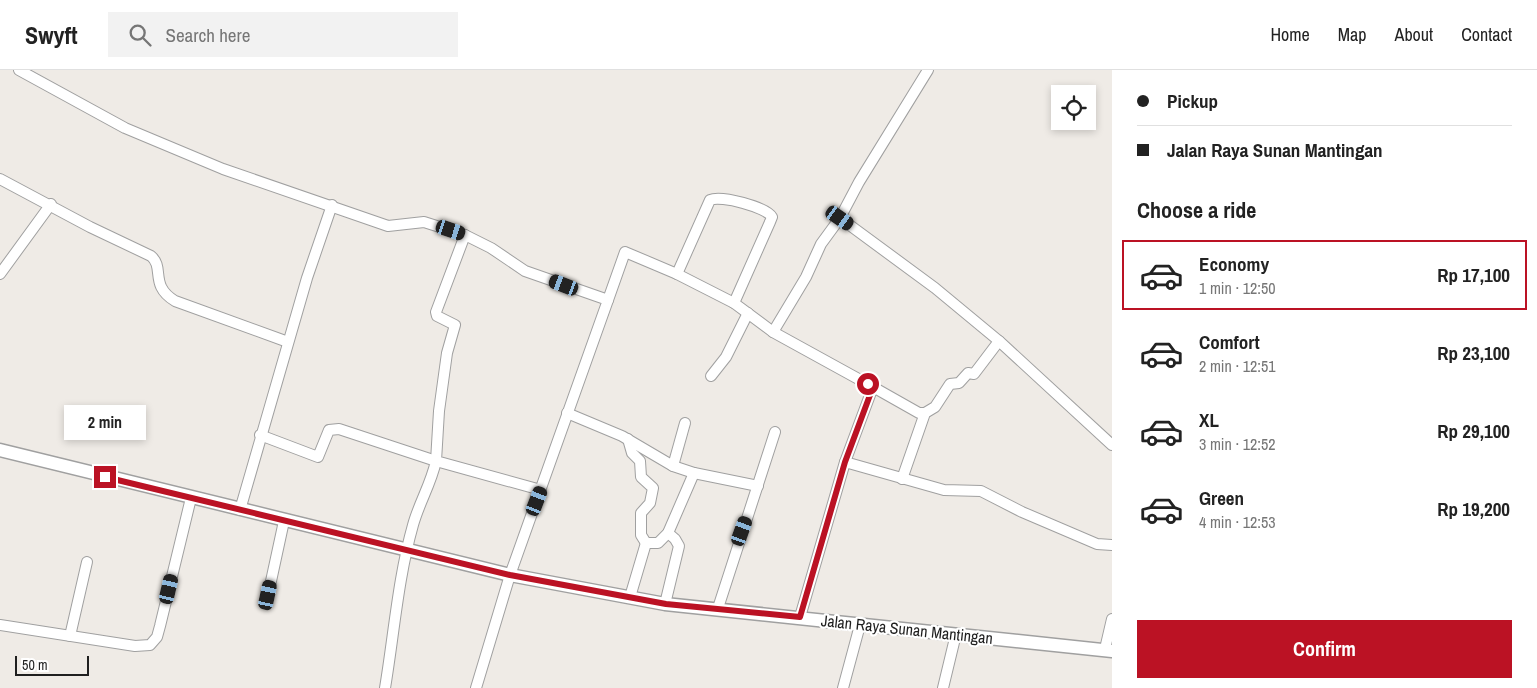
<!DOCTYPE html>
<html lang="en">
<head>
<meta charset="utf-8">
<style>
  :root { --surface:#fff; --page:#f2f2f2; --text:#222; --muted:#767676; --line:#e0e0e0; --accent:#bb1224 }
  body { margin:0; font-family:"Archivo Narrow",sans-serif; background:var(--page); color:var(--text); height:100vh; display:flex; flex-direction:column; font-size:19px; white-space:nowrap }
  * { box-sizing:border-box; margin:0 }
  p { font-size:16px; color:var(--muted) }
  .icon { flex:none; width:28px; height:28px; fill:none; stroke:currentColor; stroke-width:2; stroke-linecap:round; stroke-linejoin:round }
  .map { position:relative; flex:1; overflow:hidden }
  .drawer { display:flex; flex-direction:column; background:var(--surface); width:425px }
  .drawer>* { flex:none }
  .top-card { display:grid; align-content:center; height:110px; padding:0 25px; background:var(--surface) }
  .fabs { position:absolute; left:1051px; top:15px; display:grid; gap:10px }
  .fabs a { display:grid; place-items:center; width:45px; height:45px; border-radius:0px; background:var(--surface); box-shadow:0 2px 8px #0003; font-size:25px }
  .scale { position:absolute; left:15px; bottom:12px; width:74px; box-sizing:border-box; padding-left:5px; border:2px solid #1f1f1f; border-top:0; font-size:14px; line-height:18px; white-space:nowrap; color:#1f1f1f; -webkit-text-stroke:4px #fff; paint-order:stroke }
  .end { position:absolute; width:22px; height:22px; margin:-11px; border:6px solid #bb1224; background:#fff; box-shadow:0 0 0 2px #fff }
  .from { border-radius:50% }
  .bubble { position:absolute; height:35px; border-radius:0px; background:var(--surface); box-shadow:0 2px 8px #0003; font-size:16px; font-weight:700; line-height:35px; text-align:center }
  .car { position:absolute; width:15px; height:30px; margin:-15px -8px; border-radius:6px; box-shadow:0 0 4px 1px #0007; background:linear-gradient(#222 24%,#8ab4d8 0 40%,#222 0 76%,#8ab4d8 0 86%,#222 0) }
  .top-card b { display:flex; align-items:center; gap:18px; height:48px; font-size:19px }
  .top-card b+b { border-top:1px solid var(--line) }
  .top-card i { width:12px; height:12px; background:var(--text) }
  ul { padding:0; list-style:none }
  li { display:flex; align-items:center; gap:15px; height:70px; margin:0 10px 8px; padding:0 15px; border:2px solid transparent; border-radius:0px }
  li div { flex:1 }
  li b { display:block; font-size:19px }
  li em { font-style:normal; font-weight:700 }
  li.selected { border-color:var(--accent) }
  li>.icon { width:45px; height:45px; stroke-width:1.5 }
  h2 { padding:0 25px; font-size:22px; line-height:60px }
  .primary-button { display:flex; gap:10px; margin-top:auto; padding:10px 25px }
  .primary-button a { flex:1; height:58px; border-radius:0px; background:var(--accent); color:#fff; font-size:20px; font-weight:700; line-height:58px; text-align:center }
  header { display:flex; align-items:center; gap:30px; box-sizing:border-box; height:70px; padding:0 25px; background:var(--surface); border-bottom:1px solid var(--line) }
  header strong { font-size:24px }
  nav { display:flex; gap:28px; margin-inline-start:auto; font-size:18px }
  .search { width:350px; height:45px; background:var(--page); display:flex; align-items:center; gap:12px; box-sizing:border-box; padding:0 18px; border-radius:0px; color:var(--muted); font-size:19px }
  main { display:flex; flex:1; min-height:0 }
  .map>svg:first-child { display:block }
</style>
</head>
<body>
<header>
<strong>Swyft</strong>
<div class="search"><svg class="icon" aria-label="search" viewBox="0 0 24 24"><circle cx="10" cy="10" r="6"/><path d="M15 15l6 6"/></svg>Search here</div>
<nav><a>Home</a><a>Map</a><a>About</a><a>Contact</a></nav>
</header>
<main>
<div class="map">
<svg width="1112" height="618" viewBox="0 0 1112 618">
  <rect width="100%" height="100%" fill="#efebe6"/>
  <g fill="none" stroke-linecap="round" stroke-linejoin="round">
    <g stroke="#a0a0a0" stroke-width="12">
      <g id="minor">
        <polyline points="19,0 125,58 223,99 388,156 424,152 465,165 491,178 525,201 608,230 510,505 476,618"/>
        <polyline points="928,0 859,112 840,148 935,218 999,271 1112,375"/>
        <path d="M 0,109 L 90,157 L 151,186 C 165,198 149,215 175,231 L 288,272"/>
        <polyline points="465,165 436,242 437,246 455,255 447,283 439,341 436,391 541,420"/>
        <polyline points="0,204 51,134"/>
        <path d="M 677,204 L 710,130 C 721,125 766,137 772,147 L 770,152 L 734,233"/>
        <polyline points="608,230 625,182 677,204 734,233 773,262 873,317 845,392"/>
        <polyline points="773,262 806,207 821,174 840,148"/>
        <polyline points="711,306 726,287 748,243"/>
        <polyline points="873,317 919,343 925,343"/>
        <polyline points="567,343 622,366 673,396 694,403 758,416"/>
        <path d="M 260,365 L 318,387 L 329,360 L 339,359 L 436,391 C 431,414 419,433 413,455 C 398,508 394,564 385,618"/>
        <polyline points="628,369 632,383 640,391 641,407 653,418 650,433 641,443 641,465 646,473"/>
        <polyline points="673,396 685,353"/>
        <polyline points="902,409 925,343 935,337 950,314 959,313 968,303 974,304 999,271"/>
        <polyline points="240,440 307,208 332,135"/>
        <polyline points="268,525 284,451"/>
        <polyline points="630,527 646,473 658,473 668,463 694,403"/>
        <polyline points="665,534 679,476 675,469 668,463"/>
        <polyline points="718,538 775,362"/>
        <polyline points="800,547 845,392 944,420 981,421 1022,442 1097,474 1112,475"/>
        <polyline points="0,555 135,576 150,575 157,567 160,556 191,428"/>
        <polyline points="70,566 87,492"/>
        <polyline points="1105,579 1112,549"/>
        <polyline points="843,618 860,555"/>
        <polyline points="943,618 956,564"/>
      </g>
    </g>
    <g stroke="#a0a0a0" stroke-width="15">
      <polyline id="tertiary" points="0,380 510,505 665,534 1112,581"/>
    </g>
    <use href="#minor" stroke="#fff" stroke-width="10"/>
    <use href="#tertiary" stroke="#fff" stroke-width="12"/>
  </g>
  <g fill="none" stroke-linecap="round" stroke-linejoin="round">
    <polyline stroke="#bb1224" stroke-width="6" points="105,407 510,505 666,534 800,547 845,392 873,317 868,314"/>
  </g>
  <g text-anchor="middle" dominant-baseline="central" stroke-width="4.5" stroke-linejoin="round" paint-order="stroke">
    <g font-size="16" fill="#1f1f1f" stroke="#fff">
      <text transform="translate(907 559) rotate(6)">Jalan Raya Sunan Mantingan</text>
    </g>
  </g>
</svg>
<div class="fabs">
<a><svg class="icon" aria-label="locate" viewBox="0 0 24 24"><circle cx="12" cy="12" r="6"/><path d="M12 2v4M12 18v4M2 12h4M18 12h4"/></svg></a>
</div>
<div class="scale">50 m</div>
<i class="end from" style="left:868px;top:314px"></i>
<i class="end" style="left:105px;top:407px"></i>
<div class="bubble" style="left:64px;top:335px;width:82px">2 min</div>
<i class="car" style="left:840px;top:148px;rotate:125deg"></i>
<i class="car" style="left:451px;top:160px;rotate:108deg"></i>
<i class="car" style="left:564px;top:215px;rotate:291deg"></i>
<i class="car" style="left:537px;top:431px;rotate:21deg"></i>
<i class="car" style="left:742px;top:461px;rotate:20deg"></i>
<i class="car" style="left:169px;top:519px;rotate:13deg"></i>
<i class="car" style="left:268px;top:525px;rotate:12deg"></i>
</div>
<section class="drawer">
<div class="top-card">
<b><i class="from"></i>Pickup</b>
<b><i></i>Jalan Raya Sunan Mantingan</b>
</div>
<h2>Choose a ride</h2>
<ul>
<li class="selected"><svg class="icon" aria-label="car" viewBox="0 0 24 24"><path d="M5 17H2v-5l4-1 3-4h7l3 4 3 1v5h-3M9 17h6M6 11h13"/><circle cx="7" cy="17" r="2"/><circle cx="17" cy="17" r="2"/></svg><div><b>Economy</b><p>1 min · 12:50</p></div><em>Rp 17,100</em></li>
<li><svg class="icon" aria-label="car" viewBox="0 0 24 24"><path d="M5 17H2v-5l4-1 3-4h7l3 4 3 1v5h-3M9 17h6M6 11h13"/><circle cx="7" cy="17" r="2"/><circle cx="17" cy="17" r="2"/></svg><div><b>Comfort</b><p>2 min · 12:51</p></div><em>Rp 23,100</em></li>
<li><svg class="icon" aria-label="car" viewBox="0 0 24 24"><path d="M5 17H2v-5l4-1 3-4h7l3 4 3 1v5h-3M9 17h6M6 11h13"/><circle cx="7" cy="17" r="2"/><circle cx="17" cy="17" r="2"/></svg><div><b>XL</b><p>3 min · 12:52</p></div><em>Rp 29,100</em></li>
<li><svg class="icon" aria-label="car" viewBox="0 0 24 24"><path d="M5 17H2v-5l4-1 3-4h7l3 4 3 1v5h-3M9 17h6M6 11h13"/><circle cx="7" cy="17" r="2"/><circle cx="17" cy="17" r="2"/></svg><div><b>Green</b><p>4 min · 12:53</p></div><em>Rp 19,200</em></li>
</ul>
<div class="primary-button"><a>Confirm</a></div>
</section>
</main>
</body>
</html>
